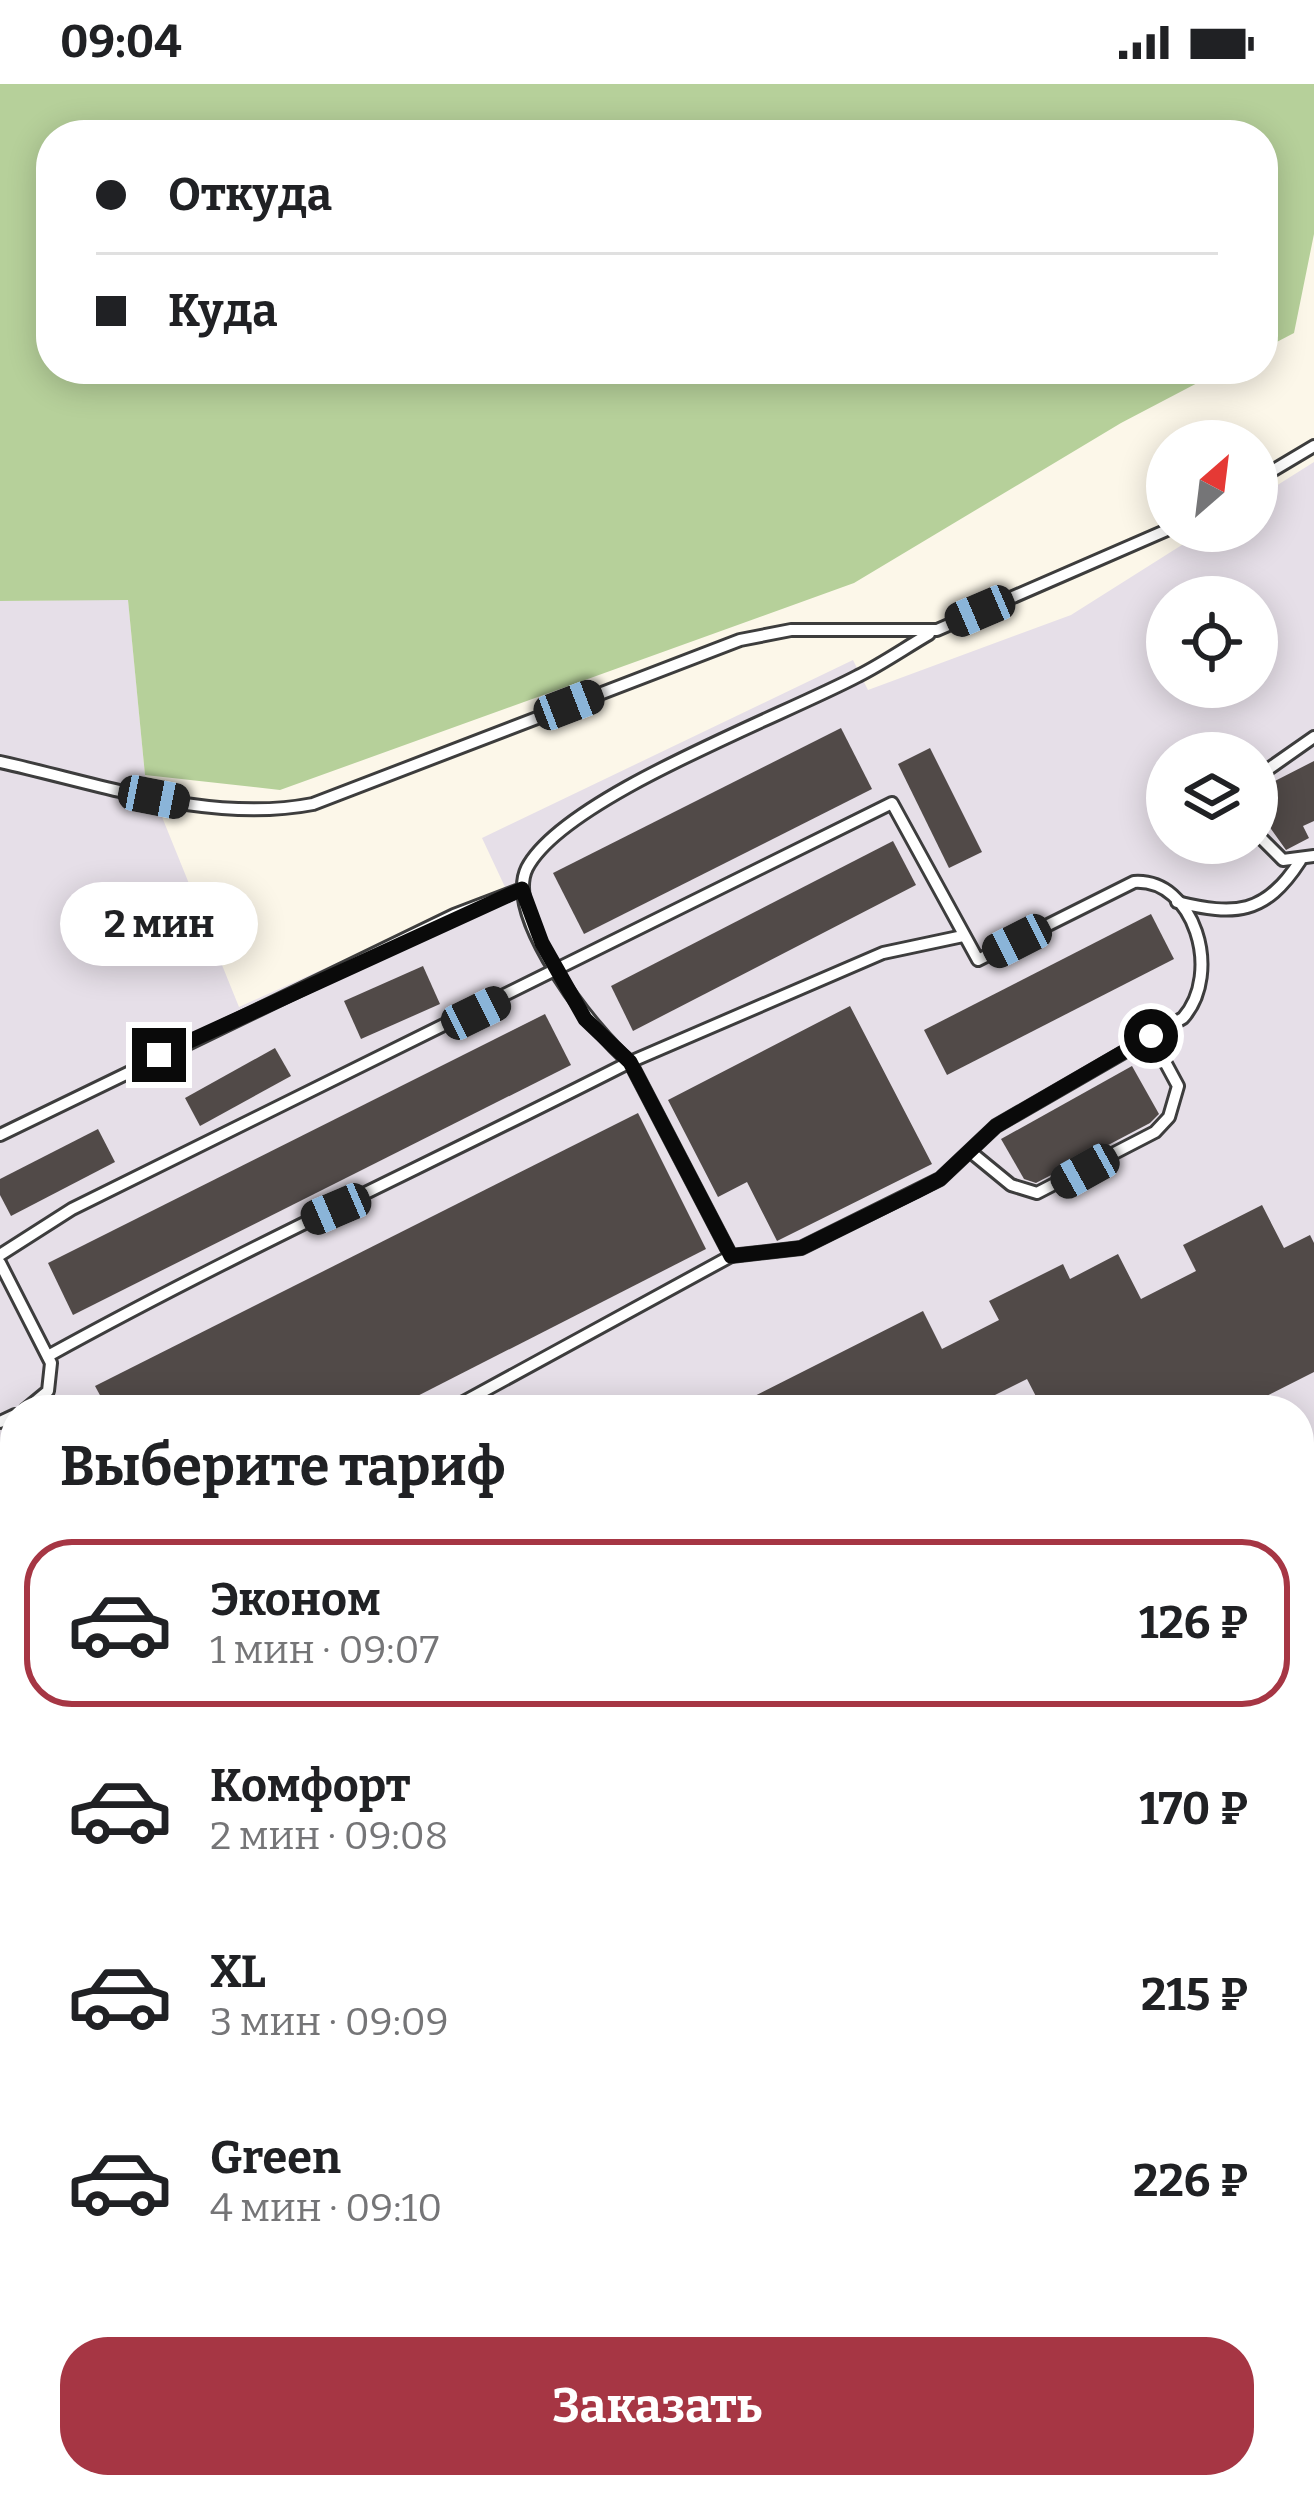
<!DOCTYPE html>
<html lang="ru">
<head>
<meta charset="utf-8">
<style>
  :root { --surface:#fff; --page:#f2f2f2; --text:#202124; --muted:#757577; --line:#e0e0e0; --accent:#a63644 }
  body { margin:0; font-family:Bitter,serif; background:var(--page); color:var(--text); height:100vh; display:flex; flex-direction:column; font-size:45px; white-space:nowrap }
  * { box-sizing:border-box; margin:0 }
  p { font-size:39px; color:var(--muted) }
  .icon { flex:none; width:66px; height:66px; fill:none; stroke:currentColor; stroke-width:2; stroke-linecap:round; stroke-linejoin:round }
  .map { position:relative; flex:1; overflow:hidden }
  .side { position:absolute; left:0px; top:1311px; width:1314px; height:1104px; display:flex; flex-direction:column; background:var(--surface); border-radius:48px 48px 0 0; box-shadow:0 6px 30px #0003 }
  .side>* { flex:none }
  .banner { position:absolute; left:36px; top:36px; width:1242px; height:264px; border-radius:48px; box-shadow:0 6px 30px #0003; display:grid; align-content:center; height:264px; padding:0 60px; background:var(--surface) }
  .needle { width:78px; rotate:28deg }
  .fabs { position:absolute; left:1146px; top:336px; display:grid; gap:24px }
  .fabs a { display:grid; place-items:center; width:132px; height:132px; border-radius:50%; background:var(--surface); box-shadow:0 6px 30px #0003; font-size:60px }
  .end { position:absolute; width:54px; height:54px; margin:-27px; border:15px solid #0a0a0a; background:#fff; box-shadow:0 0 0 6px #fff }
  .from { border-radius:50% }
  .bubble { position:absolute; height:84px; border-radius:42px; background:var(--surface); box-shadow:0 6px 30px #0003; font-size:39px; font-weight:700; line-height:84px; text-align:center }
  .car { position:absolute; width:36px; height:72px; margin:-36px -18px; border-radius:15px; box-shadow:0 0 9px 3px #0007; background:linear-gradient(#222 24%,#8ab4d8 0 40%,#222 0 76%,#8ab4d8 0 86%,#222 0) }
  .banner b { display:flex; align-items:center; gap:42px; height:114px; font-size:45px }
  .banner b+b { border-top:3px solid var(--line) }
  .banner i { width:30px; height:30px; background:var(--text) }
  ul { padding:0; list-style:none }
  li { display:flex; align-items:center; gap:36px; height:168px; margin:0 24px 18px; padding:0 36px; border:6px solid transparent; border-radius:48px }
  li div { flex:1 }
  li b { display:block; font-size:45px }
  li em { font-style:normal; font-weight:700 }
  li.current { border-color:var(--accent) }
  li>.icon { width:108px; height:108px; stroke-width:1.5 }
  h2 { padding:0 60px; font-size:54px; line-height:144px }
  .action { display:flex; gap:24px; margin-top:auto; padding:24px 60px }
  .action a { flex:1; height:138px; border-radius:48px; background:var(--accent); color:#fff; font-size:48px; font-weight:700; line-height:138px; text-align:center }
  .status { display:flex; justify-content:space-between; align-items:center; height:84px; padding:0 60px; background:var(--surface); direction:ltr }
  .status svg { height:33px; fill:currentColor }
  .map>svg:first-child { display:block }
</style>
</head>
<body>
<div class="status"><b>09:04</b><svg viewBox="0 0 49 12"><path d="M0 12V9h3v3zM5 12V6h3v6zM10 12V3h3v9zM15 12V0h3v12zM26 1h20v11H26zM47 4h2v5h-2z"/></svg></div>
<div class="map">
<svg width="1314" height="2415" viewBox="0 0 1314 2415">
  <rect width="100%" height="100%" fill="#fcf7e9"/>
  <path fill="#e6dfe8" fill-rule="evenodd" d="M 1314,378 L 1314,2415 L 0,2415 L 0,517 L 128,515 L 145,691 L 239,923 L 505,803 L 482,754 L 853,576 L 868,606 L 1071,531 L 1204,447 L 1257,447 L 1257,414 ZM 1167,513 L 1257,513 L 1257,603 L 1167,603 ZM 1167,669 L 1257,669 L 1257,759 L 1167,759 ZM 15,1326 L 1299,1326 L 1299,2400 L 15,2400 Z"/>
  <polygon fill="#b6d09a" points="0,0 1314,0 1314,150 1294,249 1263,265 1263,51 51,51 51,285 1224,285 1121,339 854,499 280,706 145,691 128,516 0,517"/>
  <g fill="#514a48">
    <polygon points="841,644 872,705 584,850 553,789"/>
    <polygon points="930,664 982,768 949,784 898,680"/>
    <polygon points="1314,677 1314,737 1303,742 1309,754 1286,766 1257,725 1257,706"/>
    <polygon points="893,757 916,801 633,947 611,902"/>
    <polygon points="1151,830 1174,875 947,991 924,946"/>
    <polygon points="423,882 440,920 361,955 344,917"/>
    <polygon points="850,922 932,1080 777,1157 747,1098 718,1113 668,1016"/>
    <polygon points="545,930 571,981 73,1231 48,1179"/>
    <polygon points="275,964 291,992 200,1042 185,1014"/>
    <polygon points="1132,982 1159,1030 1150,1039 1036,1099 1024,1095 1001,1055"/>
    <polygon points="638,1029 706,1165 390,1326 108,1326 95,1302"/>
    <polygon points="98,1045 115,1078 11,1132 0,1111 0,1095"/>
    <polygon points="1262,1121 1284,1164 1310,1151 1314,1159 1314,1288 1239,1326 1043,1326 1027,1295 965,1326 727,1326 923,1227 942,1265 999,1236 989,1217 1063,1180 1070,1195 1118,1170 1141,1215 1196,1187 1183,1161"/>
    <polygon points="1299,1940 1314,1969 1314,2037 1299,2045"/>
    <polygon points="1314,2149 1314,2211 1299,2218 1299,2156"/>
    <polygon points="1314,2316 1314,2366 1299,2375 1299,2324"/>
    <polygon points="50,2400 267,2400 274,2415 57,2415"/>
    <polygon points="353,2400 560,2400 567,2415 360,2415"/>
    <polygon points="788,2400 848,2400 855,2415 795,2415"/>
  </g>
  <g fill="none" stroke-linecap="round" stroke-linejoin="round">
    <g stroke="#3d3d3d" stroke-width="16">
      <g id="service">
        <polyline points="1257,396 1314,362"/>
        <path d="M 929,550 C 905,564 882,580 858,592 C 781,633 564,713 527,784 C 503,832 594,949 630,978 L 883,869 L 963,852"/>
        <path d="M 0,678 C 100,700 210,740 313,720 L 740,556 L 791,546 L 937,546 L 1167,446"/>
        <polyline points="1257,693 1314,653"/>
        <polyline points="1257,750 1283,776 1314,772"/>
        <path d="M 1177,818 C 1235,832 1265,831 1300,777"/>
        <polyline points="0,1051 454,831 522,805"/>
        <polyline points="972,1069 1011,1101 1037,1109 1155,1048 1169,1033 1178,1002 1151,952"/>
        <path d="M 0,1171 L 72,1125 L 892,719 L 978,876 L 1134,798 C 1194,794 1223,889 1183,934 L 996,1042 L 940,1095 L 801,1164 L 731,1172"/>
        <polyline points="0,1179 51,1279 48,1307 25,1326"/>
        <path d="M 48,1272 C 238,1167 436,1077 630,978 L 731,1172 L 449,1326"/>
        <polyline points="0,1338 15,1331"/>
        <polyline points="0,1537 15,1530"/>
        <polyline points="0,2160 15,2152"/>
        <polyline points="0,2331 15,2361"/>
        <polyline points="34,2400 41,2415"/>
        <polyline points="316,2400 323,2415"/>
        <polyline points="610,2400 618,2415"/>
        <polyline points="876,2400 885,2415"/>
        <polyline points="1101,2400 1108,2415"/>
        <polyline points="1061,2415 1090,2400"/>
      </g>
    </g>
    <use href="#service" stroke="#fff" stroke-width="10"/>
  </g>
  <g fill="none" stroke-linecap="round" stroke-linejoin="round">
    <polyline stroke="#0a0a0a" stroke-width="15" points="159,971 522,805 542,859 585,935 630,978 731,1172 801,1164 915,1108 940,1095 996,1042 1151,952"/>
  </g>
</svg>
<div class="fabs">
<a><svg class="needle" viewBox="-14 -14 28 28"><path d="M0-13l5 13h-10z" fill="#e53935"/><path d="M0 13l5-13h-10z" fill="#757577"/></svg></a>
<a><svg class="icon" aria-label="locate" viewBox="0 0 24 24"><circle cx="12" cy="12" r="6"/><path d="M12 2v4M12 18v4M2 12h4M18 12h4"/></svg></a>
<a><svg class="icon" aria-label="layers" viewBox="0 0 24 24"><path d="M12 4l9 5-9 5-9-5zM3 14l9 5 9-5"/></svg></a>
</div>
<i class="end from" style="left:1151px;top:952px"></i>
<i class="end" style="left:159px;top:971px"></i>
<div class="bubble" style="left:60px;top:798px;width:198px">2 мин</div>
<i class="car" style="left:980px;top:527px;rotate:247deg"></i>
<i class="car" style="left:569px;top:621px;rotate:69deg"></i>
<i class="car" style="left:154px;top:713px;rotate:101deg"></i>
<i class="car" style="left:1017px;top:857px;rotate:243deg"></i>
<i class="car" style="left:476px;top:929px;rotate:64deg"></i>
<i class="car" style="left:1085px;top:1087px;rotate:241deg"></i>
<i class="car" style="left:336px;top:1125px;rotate:247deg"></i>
<div class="banner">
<b><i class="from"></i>Откуда</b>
<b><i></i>Куда</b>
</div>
<section class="side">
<h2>Выберите тариф</h2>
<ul>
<li class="current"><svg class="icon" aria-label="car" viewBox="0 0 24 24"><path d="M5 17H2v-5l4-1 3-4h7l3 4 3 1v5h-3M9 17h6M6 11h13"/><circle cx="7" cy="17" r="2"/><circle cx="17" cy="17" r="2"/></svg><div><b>Эконом</b><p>1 мин · 09:07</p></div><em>126 ₽</em></li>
<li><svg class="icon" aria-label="car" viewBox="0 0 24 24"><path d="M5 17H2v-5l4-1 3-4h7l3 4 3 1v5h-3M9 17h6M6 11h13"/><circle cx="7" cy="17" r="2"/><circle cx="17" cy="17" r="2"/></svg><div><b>Комфорт</b><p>2 мин · 09:08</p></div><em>170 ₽</em></li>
<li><svg class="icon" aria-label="car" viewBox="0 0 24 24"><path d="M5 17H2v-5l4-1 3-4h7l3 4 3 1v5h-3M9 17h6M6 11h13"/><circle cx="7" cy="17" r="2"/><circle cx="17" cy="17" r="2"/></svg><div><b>XL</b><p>3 мин · 09:09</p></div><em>215 ₽</em></li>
<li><svg class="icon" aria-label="car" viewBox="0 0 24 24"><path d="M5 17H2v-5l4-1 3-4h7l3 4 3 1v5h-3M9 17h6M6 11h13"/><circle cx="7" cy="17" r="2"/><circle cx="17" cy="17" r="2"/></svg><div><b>Green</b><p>4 мин · 09:10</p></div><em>226 ₽</em></li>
</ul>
<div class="action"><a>Заказать</a></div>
</section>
</div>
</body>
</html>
